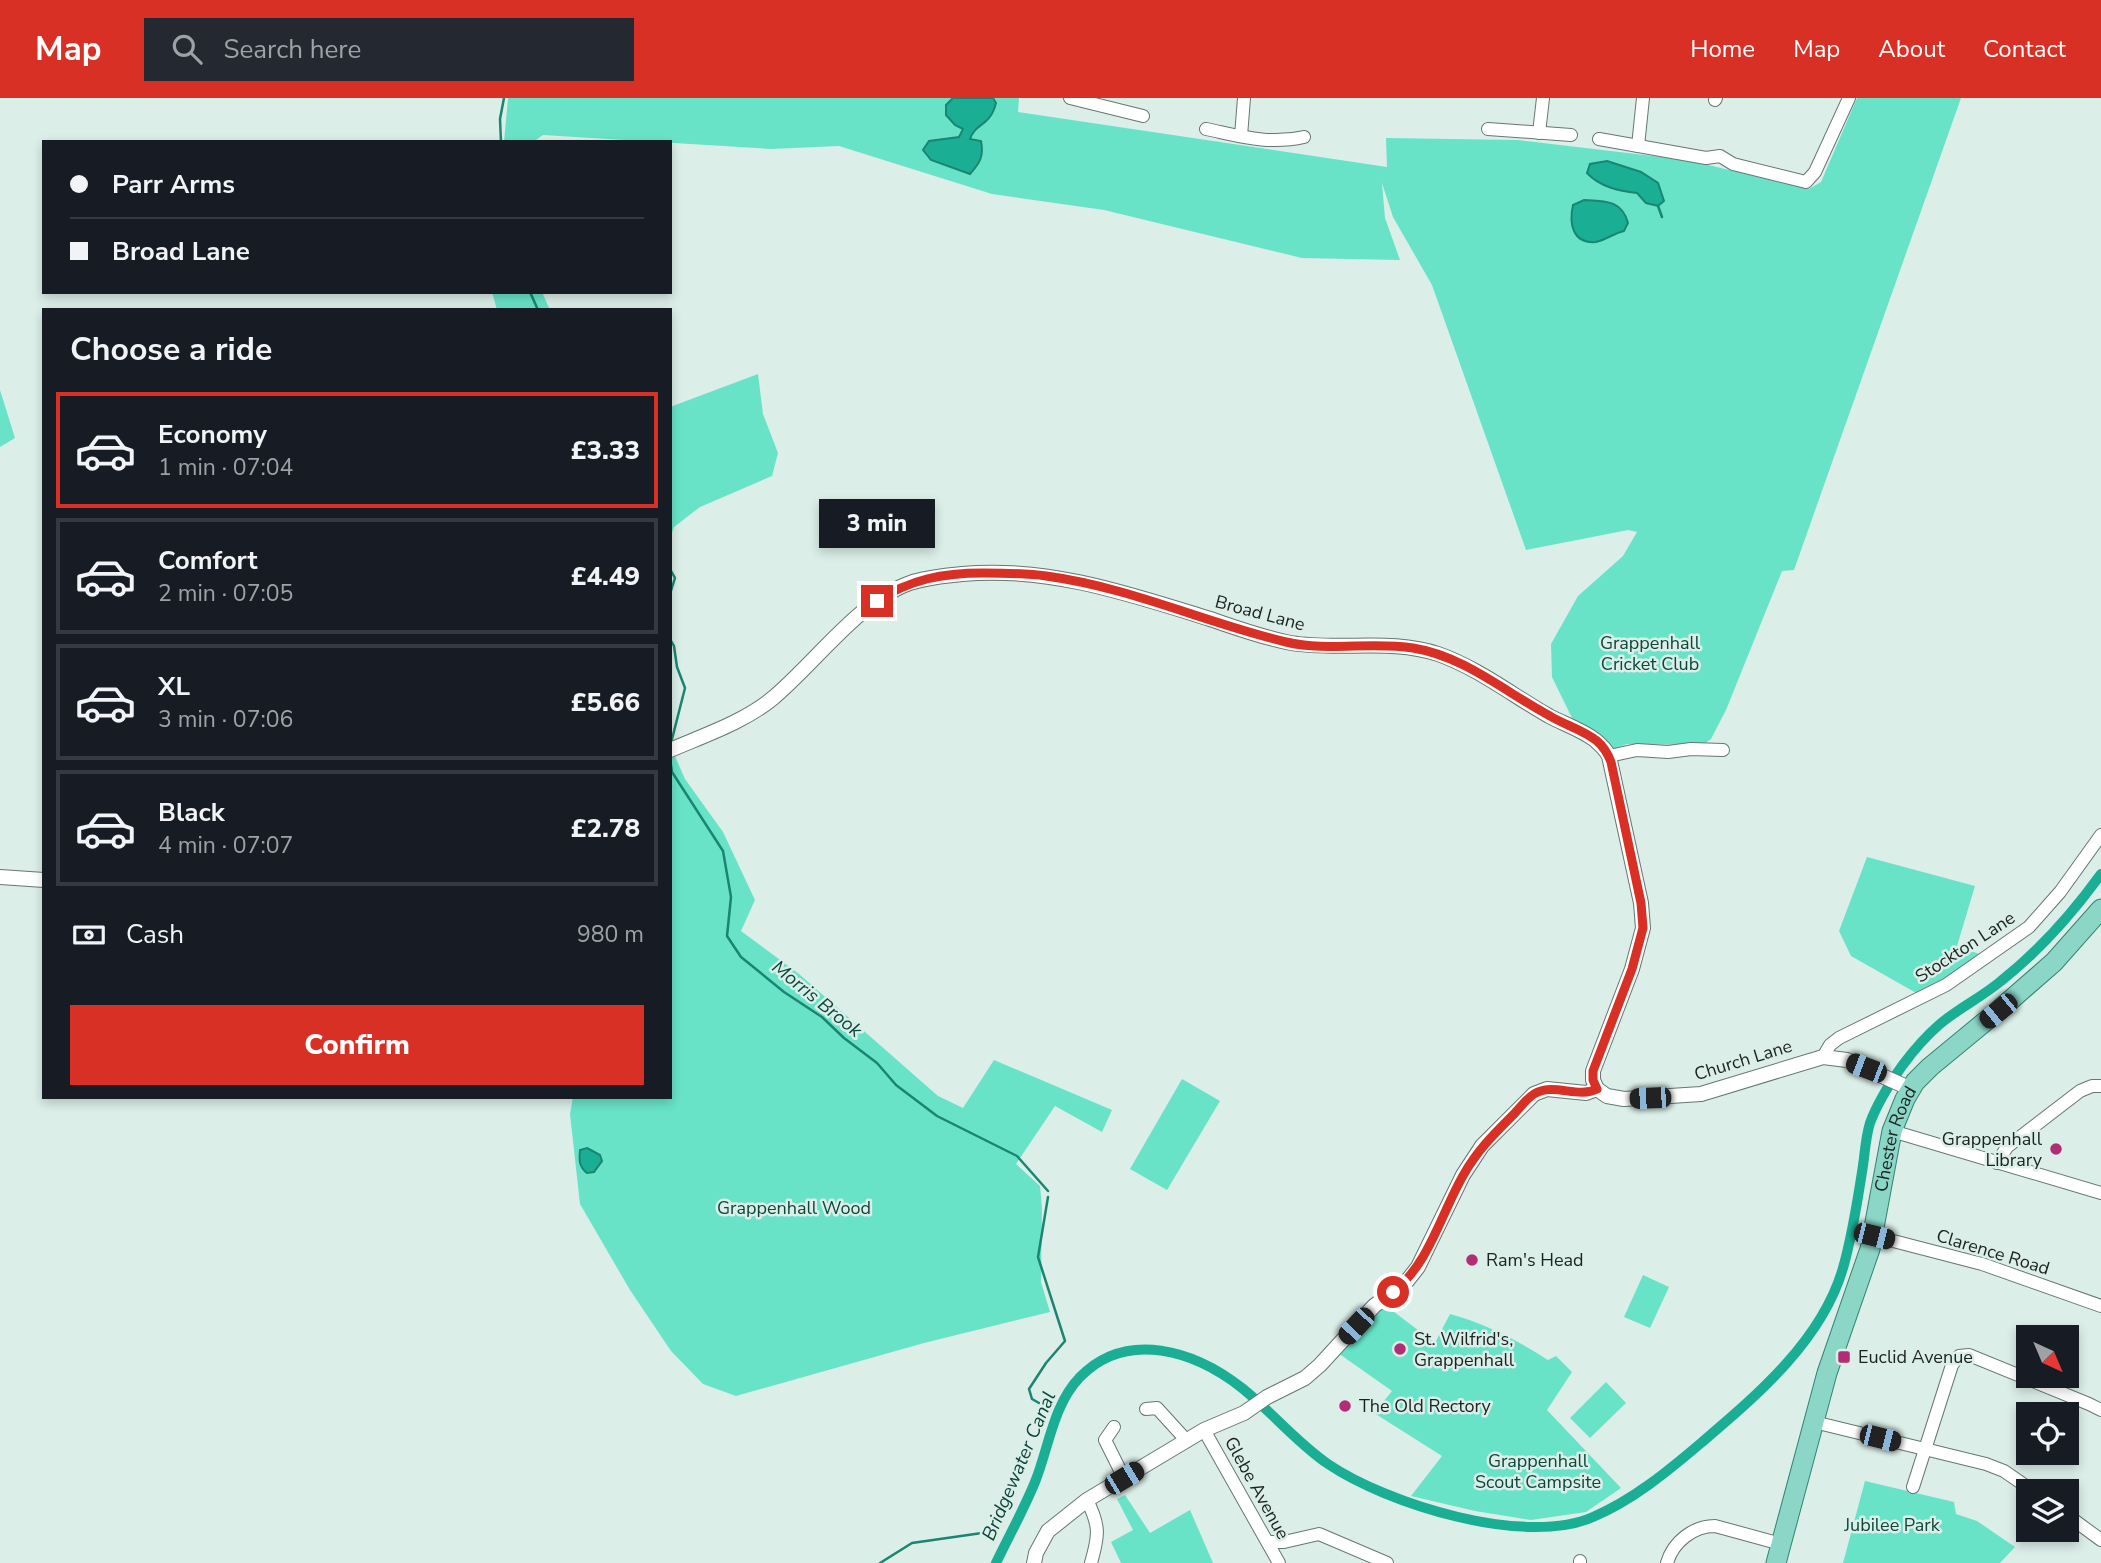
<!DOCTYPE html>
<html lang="en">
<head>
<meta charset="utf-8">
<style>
  :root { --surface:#171b24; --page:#242831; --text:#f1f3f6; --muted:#9ea1a6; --line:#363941; --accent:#d93025 }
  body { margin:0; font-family:"Nunito Sans",sans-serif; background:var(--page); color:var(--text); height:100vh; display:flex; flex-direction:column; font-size:26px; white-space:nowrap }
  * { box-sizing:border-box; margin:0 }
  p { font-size:23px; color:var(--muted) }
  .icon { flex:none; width:38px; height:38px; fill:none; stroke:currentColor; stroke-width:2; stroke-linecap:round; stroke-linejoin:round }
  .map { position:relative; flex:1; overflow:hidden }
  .panel { position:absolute; left:42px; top:210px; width:630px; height:791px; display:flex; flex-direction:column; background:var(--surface); border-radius:0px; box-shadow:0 4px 10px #0003 }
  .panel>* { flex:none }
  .guide { position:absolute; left:42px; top:42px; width:630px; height:154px; border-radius:0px; box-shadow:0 4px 10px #0003; display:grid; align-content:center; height:154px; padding:0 28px; background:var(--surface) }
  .needle { width:46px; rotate:136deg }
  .controls { position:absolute; left:2016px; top:1227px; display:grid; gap:14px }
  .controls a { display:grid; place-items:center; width:63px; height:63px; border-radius:0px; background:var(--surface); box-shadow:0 4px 10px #0003; font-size:35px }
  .end { position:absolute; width:32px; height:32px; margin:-16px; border:9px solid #d93025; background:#fff; box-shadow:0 0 0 4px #fff }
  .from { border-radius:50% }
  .bubble { position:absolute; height:49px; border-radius:0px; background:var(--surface); box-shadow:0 4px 10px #0003; font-size:23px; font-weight:800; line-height:49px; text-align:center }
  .car { position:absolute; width:21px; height:42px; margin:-21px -10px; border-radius:9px; box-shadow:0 0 5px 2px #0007; background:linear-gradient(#222 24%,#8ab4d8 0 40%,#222 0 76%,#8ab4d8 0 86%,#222 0) }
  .guide b { display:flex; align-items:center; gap:24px; height:66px; font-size:26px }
  .guide b+b { border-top:2px solid var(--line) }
  .guide i { width:18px; height:18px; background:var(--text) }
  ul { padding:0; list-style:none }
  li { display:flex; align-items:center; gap:21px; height:116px; margin:0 14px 10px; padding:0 14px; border:4px solid var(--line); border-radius:0px }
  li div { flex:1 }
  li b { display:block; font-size:26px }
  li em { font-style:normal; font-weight:800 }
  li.active { border-color:var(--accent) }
  li>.icon { width:63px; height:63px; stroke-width:1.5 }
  h2 { padding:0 28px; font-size:32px; line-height:84px }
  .pay { display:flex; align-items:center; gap:18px; height:77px; padding:0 28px; font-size:26px }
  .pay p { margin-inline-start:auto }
  .primary-button { display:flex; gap:14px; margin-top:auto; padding:14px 28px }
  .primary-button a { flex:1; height:80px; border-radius:0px; background:var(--accent); color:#fff; font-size:28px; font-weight:800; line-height:80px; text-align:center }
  header { display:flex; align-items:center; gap:42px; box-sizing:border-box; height:98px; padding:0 35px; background:var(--accent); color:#fff }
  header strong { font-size:33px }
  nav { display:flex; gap:38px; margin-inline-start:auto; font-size:24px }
  .search { width:490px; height:63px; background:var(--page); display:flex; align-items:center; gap:18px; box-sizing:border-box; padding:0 24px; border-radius:0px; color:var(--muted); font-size:26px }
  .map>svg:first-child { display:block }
</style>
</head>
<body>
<header>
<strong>Map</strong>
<div class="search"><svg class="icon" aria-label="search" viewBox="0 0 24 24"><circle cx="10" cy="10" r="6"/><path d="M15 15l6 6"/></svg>Search here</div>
<nav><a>Home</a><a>Map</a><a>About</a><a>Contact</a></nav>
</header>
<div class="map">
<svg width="2101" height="1465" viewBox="0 0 2101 1465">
  <rect width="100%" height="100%" fill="#dbeee8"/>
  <g fill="#69e3c8" fill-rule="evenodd">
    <path d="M 508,0 L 953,0 L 946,7 L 963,31 L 959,40 L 930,43 L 931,62 L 970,76 L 970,41 L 973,32 L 996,5 L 993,0 L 1019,0 L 1018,14 L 1387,69 L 1386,40 L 1518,42 L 1687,62 L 1809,91 L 1821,84 L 1857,0 L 1961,0 L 1794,472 L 1782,473 L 1726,612 L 1711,641 L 1703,647 L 1627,646 L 1613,651 L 1599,637 L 1572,620 L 1552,579 L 1551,546 L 1578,498 L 1623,458 L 1637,434 L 1628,432 L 1526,452 L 1432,187 L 1393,119 L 1382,85 L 1385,120 L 1400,162 L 1302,160 L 1104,112 L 992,96 L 839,48 L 771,51 L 543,37 L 533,44 L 504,44 ZM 1658,85 L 1646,105 L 1637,95 L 1608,89 Z"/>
    <polygon points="492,194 542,194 550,212 497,212"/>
    <polygon points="758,276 763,316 778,355 772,378 700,409 674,429 670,440 670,309"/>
    <polygon points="0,292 15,340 0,349"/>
    <polygon points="674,656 685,681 723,734 755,802 741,833 799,876 938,998 963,1010 994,962 1112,1012 1102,1034 1055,1008 1016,1066 1040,1088 1042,1110 1041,1184 1050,1214 924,1245 736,1298 703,1286 671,1253 630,1192 580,1106 570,1016 573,999 670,999 670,658"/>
    <polygon points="1867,759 1975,788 1957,848 1982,857 1984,860 1918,896 1851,858 1839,833"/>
    <polygon points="1182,981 1220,1003 1167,1092 1130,1071"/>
    <polygon points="1643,1177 1669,1189 1650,1230 1624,1219"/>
    <path d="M 1385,1207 L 1435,1245 L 1450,1216 C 1486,1226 1517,1242 1548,1262 L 1556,1258 L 1572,1274 L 1547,1312 L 1621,1390 L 1586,1414 L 1531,1422 L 1475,1413 L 1411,1398 L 1442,1358 L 1374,1315 L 1392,1293 L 1338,1255 Z"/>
    <polygon points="1606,1284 1626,1305 1590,1340 1570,1320"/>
    <polygon points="1865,1383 1954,1404 1956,1416 1977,1423 2015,1449 2000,1465 1843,1465"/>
    <polygon points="1125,1397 1150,1435 1190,1412 1213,1465 1121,1465 1111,1444 1133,1432 1117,1401"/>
  </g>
  <g fill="#1aaf95" stroke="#1a8572" stroke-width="2">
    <path d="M 953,0 L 993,0 L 996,5 C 990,29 976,24 970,41 L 981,43 C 984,58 980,65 970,76 L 931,62 L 923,52 L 929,43 L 959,39 L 963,31 L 955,27 L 946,17 L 946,7 Z"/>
    <path d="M 1607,63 L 1641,74 L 1658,85 L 1664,103 L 1658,108 L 1646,105 L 1637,95 C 1619,93 1600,89 1587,75 L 1590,66 Z"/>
    <path d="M 1584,102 C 1605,103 1622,102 1628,125 L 1624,133 C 1615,135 1605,142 1596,144 C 1572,146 1569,125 1573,107 Z"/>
    <path d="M 587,1050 L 600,1057 L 602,1063 L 594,1074 L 587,1075 C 579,1069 579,1062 580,1052 Z"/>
  </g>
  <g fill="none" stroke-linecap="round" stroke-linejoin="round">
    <g stroke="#1a8572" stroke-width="2.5">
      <polyline points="501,44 500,21 504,0"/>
      <polyline points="1658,108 1662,119"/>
      <polyline points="530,194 538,212"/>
      <polyline points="670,471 675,480 670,496"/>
      <polyline points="670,541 674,548 677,569 685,590 671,645"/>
      <polyline points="670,661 672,674 723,753 731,799 727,838 741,859 784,894 822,919 844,940 877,965 896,987 937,1018 1017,1058 1048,1093"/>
      <polyline points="1039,1305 1032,1301 1029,1291 1046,1265 1065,1243 1038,1159 1048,1099"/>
      <polyline points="880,1465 912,1445 989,1434"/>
    </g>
    <path stroke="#1aaf95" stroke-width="10" d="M 996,1465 C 1009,1438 1024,1411 1035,1384 C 1049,1349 1053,1307 1080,1279 C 1127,1231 1195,1253 1242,1290 C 1272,1314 1296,1344 1328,1366 C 1387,1406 1525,1449 1593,1419 C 1633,1402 1668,1373 1701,1345 C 1756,1298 1822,1243 1843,1170 C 1852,1139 1857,1106 1862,1074 C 1865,1057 1865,1041 1870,1025 C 1877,1006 1890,985 1902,968 C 1913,953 1926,938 1940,926 C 1959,910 1982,899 2001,883 C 2039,853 2072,816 2101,776"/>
    <g stroke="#667773" stroke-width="14">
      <g id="minor">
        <polyline points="1070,0 1143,18"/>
        <polyline points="1715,2 1716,0"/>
        <path d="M 1206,31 C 1240,38 1269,47 1304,39"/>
        <polyline points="1488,31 1571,37"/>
        <polyline points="1539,35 1543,0"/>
        <polyline points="1241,38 1244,0"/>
        <polyline points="1599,41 1706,60 1720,58 1733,66 1806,84 1815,74 1849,0"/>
        <polyline points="1638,48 1643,0"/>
        <polyline points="1609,658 1637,652 1668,654 1691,651 1723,652"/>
        <polyline points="1823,959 1830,947 1839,940 1946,887 2029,829 2060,794 2101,737"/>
        <polyline points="1892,1033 2101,1095"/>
        <polyline points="1997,1065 2007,1049 2080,993 2092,988 2101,988"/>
        <polyline points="1874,1138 1982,1166 2101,1208"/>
        <polyline points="1146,1311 1157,1310 1187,1343"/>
        <polyline points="1814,1324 1986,1366 2004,1373 2033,1393"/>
        <polyline points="1114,1329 1105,1342 1124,1380"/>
        <polyline points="1204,1332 1279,1465"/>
        <polyline points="1913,1389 1952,1267 1959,1258 1969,1257 2089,1306 2101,1312"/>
        <path d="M 1087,1402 C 1100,1428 1099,1437 1091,1465"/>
        <polyline points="2067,1417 2101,1442"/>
        <polyline points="1268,1444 1284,1444 1319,1436 1387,1465"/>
        <polyline points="1580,1465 1580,1463"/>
        <path d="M 1667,1465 C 1673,1444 1693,1428 1715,1428 L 1781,1446"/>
      </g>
    </g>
    <g stroke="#667773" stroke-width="16">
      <g id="tertiary">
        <path d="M 670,652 C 705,637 744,624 773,600 C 815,565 859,503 910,485 C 927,479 945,478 962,476 C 1048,468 1130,496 1210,521 C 1237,530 1264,540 1291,545 C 1340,553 1391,540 1438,556 C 1478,570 1512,597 1549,618 C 1564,626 1582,632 1595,642 C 1601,647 1606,652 1609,658 L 1641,805 L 1643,830 L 1632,871 L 1593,973 L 1593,982 L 1597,991"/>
        <polyline points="0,779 44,782"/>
        <polyline points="1597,991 1607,998 1624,1001 1701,996 1823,959 1847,962 1911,991"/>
        <polyline points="1034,1465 1036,1455 1048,1433 1087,1402 1204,1332 1244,1315 1267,1299 1305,1280 1320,1267 1374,1208 1407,1183 1418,1169 1463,1077 1482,1048 1534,996 1547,991 1586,995 1597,991"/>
      </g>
    </g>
    <g stroke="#318574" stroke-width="21">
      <g id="primary">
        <path id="s1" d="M 1776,1465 L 1827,1275 L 1870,1151 L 1892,1033 L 1905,1001 L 1915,984 L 1930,969 L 1998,913 L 2054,864 L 2101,811"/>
      </g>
    </g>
    <use href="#minor" stroke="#fff" stroke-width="12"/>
    <use href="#tertiary" stroke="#fff" stroke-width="14"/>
    <use href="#primary" stroke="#8bd6c7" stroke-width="19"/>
  </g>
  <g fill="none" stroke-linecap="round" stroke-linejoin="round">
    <path stroke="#d93025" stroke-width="9" d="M 877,503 C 911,481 943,475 983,475 C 1004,475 1025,475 1046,478 C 1129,489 1206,525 1286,544 C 1328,554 1371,543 1413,550 C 1464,558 1505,594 1550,618 C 1565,627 1583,632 1597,643 C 1604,649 1608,656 1611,664 L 1641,805 L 1643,830 L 1632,871 L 1593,973 L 1593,982 L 1597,991 C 1577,1001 1554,984 1534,996 C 1526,1001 1519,1011 1512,1018 C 1493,1037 1477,1053 1464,1076 C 1441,1115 1430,1165 1393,1194"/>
  </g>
  <g fill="#b12d75" stroke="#dbeee8" stroke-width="2.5">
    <circle cx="2056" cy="1051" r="7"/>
    <circle cx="1472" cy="1162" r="7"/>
    <circle cx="1400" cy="1251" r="7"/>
    <rect x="1837" y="1252" width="14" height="14" rx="3.5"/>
    <circle cx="1345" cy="1308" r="7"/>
  </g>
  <g text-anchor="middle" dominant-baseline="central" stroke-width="5" stroke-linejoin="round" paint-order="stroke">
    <g font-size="18" fill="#1b2220" stroke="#dbeee8">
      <text transform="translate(1260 515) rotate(15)">Broad Lane</text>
      <text transform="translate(1965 849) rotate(-33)">Stockton Lane</text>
      <text transform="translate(1743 962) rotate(-17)">Church Lane</text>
      <text stroke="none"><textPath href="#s1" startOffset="441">Chester Road</textPath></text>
      <text transform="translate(1993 1154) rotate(17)">Clarence Road</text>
      <text transform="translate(1257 1390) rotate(61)">Glebe Avenue</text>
    </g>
    <g font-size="18" fill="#0d473c" stroke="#dbeee8">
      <text x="1650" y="545">Grappenhall<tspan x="1650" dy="21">Cricket Club</tspan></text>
      <text x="794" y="1110">Grappenhall Wood</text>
      <text x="1538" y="1363">Grappenhall<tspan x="1538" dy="21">Scout Campsite</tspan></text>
      <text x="1892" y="1427">Jubilee Park</text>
    </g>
    <g font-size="18" fill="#1b2220" stroke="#dbeee8" text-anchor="start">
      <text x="2042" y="1041" text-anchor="end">Grappenhall<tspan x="2042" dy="21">Library</tspan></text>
      <text x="1486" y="1162">Ram's Head</text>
      <text x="1414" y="1241">St. Wilfrid's,<tspan x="1414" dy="21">Grappenhall</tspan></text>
      <text x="1858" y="1259">Euclid Avenue</text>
      <text x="1359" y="1308">The Old Rectory</text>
    </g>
    <g font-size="19" font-style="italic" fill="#0b463b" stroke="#dbeee8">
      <text transform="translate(817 901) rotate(39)">Morris Brook</text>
      <text transform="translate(1019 1368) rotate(-67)">Bridgewater Canal</text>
    </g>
  </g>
</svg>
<div class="controls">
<a><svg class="needle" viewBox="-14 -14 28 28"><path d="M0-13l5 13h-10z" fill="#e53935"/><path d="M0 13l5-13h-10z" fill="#9ea1a6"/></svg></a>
<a><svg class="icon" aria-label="locate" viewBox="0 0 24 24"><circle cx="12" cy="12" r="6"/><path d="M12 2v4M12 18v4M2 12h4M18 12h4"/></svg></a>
<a><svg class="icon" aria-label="layers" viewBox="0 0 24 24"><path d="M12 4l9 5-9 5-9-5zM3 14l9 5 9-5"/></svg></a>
</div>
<i class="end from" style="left:1393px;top:1194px"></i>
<i class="end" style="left:877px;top:503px"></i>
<div class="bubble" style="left:819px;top:401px;width:116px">3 min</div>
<i class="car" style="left:1998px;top:913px;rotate:231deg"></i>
<i class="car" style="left:1866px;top:970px;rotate:291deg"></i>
<i class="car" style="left:1650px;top:1000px;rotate:268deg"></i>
<i class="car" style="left:1874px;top:1138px;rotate:104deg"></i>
<i class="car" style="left:1356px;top:1228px;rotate:223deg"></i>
<i class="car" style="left:1880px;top:1340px;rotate:104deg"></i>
<i class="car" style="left:1124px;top:1380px;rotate:59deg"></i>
<div class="guide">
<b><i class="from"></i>Parr Arms</b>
<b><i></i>Broad Lane</b>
</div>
<section class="panel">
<h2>Choose a ride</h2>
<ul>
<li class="active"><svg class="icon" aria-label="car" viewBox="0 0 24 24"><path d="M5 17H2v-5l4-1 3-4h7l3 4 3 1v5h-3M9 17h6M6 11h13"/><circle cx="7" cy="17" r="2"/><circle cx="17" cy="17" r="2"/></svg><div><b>Economy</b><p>1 min · 07:04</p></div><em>£3.33</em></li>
<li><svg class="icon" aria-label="car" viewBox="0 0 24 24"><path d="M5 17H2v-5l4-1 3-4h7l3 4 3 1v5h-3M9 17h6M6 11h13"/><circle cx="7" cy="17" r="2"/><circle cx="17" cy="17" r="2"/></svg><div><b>Comfort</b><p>2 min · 07:05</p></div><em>£4.49</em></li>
<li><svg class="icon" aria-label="car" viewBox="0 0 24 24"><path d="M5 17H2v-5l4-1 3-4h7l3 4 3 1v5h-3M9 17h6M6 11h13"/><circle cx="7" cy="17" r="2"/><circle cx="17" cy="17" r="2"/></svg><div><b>XL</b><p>3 min · 07:06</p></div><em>£5.66</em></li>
<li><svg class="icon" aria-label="car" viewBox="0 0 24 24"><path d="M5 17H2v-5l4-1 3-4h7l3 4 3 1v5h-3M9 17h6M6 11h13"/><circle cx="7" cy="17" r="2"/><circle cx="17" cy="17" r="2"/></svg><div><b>Black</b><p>4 min · 07:07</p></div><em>£2.78</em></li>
</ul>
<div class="pay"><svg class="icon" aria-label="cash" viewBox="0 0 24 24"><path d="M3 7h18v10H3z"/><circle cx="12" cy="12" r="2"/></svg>Cash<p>980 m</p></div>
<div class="primary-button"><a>Confirm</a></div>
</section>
</div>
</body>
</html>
